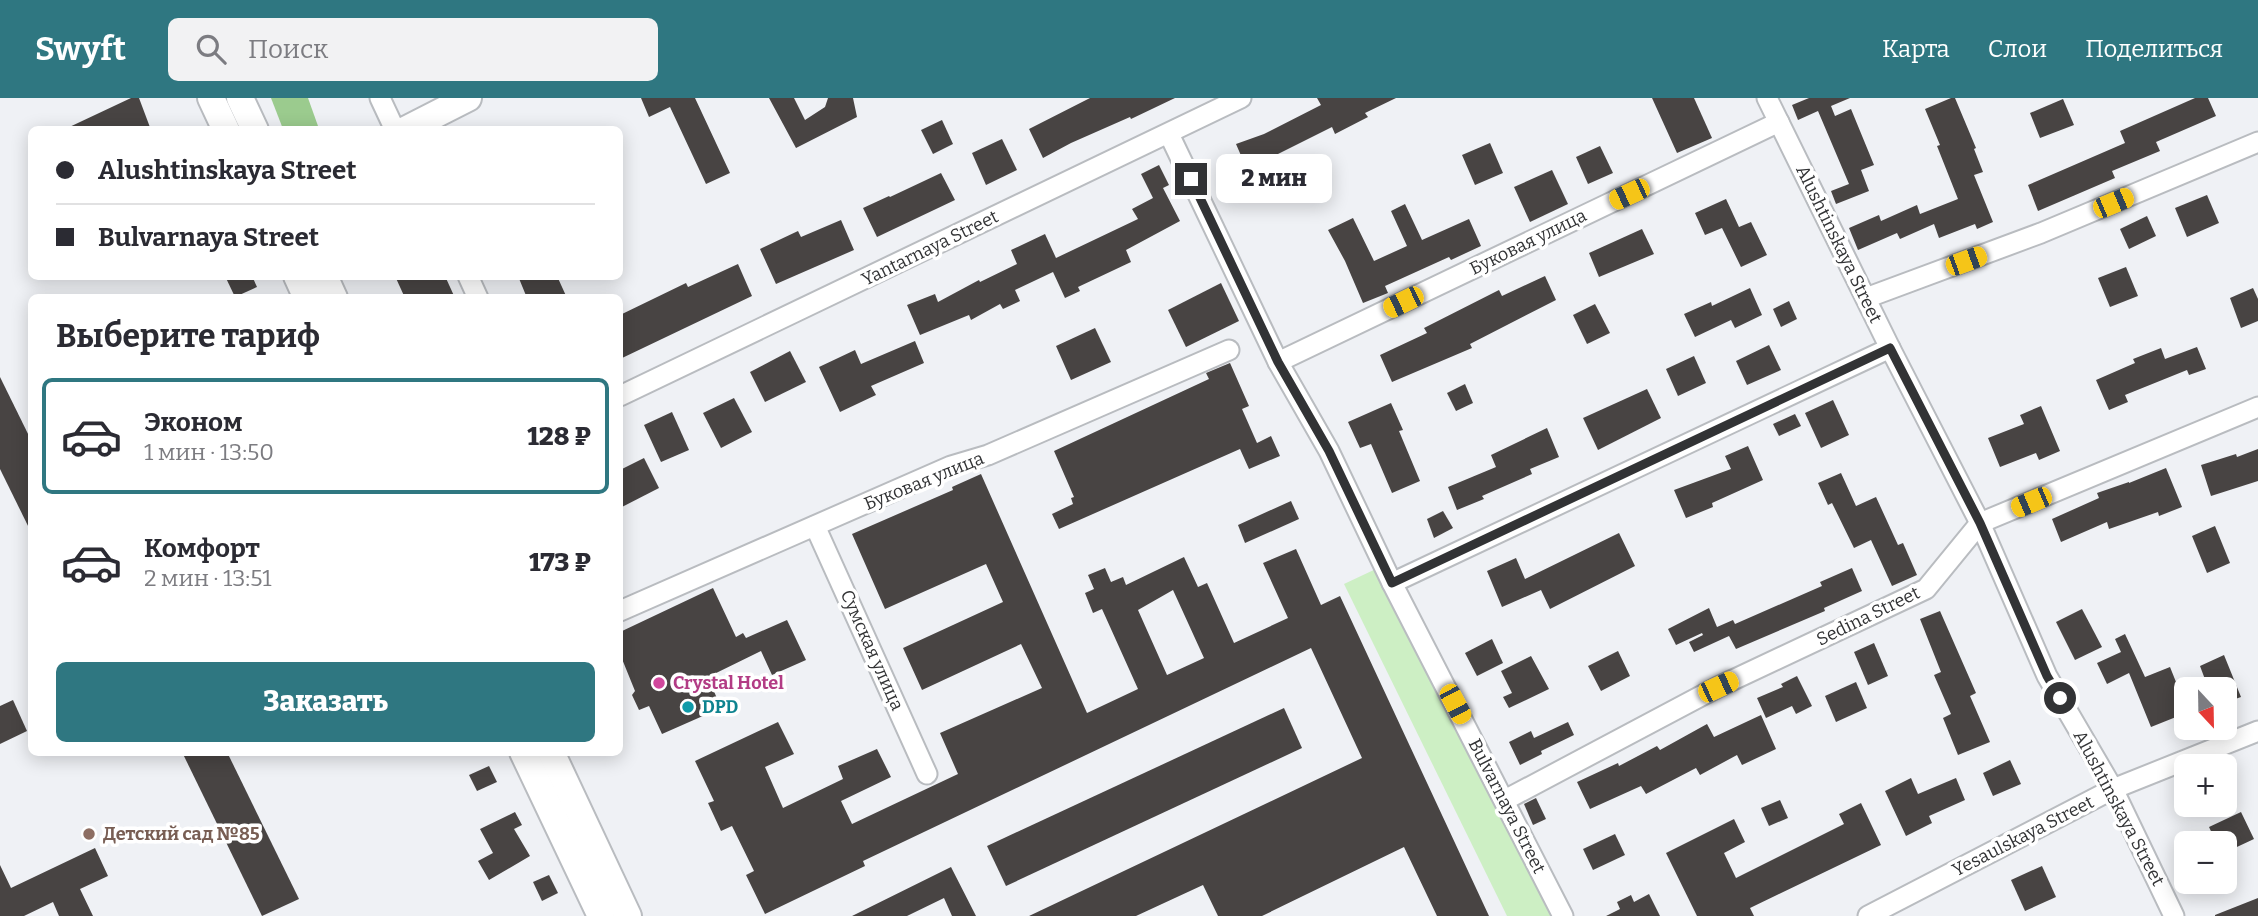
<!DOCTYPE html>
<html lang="ru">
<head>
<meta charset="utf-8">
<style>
  :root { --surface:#fff; --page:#f2f2f3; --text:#2b2b33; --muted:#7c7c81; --line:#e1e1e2; --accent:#2f7781 }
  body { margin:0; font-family:Bitter,serif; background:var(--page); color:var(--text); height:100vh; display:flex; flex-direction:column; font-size:26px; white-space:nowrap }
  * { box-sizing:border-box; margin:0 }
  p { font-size:23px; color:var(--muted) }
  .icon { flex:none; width:38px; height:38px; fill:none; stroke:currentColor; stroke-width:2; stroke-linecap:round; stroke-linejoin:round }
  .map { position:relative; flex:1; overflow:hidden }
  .panel { position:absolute; left:28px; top:196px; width:595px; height:462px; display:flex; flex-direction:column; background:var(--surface); border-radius:10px; box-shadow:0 4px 18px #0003 }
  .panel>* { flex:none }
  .guide { position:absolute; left:28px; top:28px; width:595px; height:154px; border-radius:10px; box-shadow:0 4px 18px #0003; display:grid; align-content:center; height:154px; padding:0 28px; background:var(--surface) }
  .needle { width:46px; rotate:158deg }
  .fabs { position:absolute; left:2174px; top:579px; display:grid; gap:14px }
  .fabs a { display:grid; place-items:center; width:63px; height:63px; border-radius:10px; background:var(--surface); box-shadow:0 4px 18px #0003; font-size:35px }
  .end { position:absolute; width:32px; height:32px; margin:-16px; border:9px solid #323335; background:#fff; box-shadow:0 0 0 4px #fff }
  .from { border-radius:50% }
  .bubble { position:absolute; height:49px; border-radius:10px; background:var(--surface); box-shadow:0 4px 18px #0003; font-size:23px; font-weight:800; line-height:49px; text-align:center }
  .car { position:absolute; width:21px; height:42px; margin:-21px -10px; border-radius:9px; box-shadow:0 0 5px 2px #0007; background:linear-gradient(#f5c518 24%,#345 0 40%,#f5c518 0 76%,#345 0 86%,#f5c518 0) }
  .guide b { display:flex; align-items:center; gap:24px; height:66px; font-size:26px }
  .guide b+b { border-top:2px solid var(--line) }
  .guide i { width:18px; height:18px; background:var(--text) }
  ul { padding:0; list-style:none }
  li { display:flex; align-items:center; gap:21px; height:116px; margin:0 14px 10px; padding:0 14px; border:4px solid transparent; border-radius:10px }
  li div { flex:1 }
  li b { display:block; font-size:26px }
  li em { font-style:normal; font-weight:800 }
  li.selected { border-color:var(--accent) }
  li>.icon { width:63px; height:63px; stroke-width:1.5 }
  h2 { padding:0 28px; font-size:32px; line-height:84px }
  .primary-button { display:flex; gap:14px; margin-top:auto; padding:14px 28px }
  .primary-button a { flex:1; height:80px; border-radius:10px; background:var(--accent); color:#fff; font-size:28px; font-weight:800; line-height:80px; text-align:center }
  header { display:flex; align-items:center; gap:42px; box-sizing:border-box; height:98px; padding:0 35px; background:var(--accent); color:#fff }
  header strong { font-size:33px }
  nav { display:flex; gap:38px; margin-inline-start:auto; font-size:24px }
  .search { width:490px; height:63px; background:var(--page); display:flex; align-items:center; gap:18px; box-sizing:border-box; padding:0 24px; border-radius:10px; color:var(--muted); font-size:26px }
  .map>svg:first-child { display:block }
</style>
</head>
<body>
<header>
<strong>Swyft</strong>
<div class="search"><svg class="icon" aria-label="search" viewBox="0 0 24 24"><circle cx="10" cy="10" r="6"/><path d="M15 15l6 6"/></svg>Поиск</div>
<nav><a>Карта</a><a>Слои</a><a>Поделиться</a></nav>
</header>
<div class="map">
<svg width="2258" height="818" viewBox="0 0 2258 818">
  <rect width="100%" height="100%" fill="#eff1f5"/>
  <polygon fill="#cdefc4" points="1378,470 1551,818 1507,818 1344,486"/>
  <polygon fill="#9bcb8e" points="271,0 308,0 318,28 313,31 283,31"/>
  <g fill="#484443" fill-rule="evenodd">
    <polygon points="131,0 139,0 151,32 63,32"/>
    <polygon points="641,0 695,0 730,75 706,86 670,9 649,19"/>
    <polygon points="769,0 794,0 805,22 825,9 828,0 853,0 857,19 796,50"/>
    <polygon points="1090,0 1175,0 1131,21 1130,19 1071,45 1043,60 1029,31"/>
    <polygon points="1317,0 1396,0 1365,15 1368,19 1335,36 1332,29 1274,58 1279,71 1252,83 1236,46 1264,36 1321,7"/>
    <polygon points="1652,0 1694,0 1712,40 1677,55"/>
    <polygon points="1809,0 1850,0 1831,8 1835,18 1851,11 1874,67 1861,72 1869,93 1836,106 1831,93 1849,86 1818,13 1798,22 1792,7"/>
    <polygon points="1951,0 1955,0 1976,50 1974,51 1983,74 1974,77 1993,124 1977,131 1975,126 1939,140 1934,126 1900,141 1897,135 1858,152 1849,130 1879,117 1881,123 1917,107 1920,116 1958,101 1937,48 1940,47 1925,11"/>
    <polygon points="2195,0 2208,0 2216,18 2156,44 2160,53 2112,73 2115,80 2038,113 2028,87 2125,45 2120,33"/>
    <polygon points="2063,1 2074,27 2040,40 2030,15"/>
    <polygon points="942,22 953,46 933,56 921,32"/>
    <polygon points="1002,41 1017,72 986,87 972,55"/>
    <polygon points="1490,45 1503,75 1475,87 1462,57"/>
    <polygon points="1600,48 1613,75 1588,86 1576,59"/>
    <polygon points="1159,67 1169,87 1163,90 1180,123 1126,152 1131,164 1078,189 1080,193 1065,200 1053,174 1015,192 1020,203 1003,211 1000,206 971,222 969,217 920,237 907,207 935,196 938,204 979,182 980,184 1017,166 1011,152 1045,136 1056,160 1138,121 1132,111 1153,100 1141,76"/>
    <polygon points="1552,72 1568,106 1530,124 1514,89"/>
    <polygon points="941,75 955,102 877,139 863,110 889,98 890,99"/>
    <polygon points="2207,97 2219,125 2187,139 2175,110"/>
    <polygon points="1726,101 1739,129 1751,124 1767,157 1741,169 1722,130 1705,137 1695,115"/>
    <polygon points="1405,106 1422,142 1469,121 1481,148 1451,162 1449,159 1385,188 1388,195 1363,205 1345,163 1328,132 1353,120 1374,163 1407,148 1391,113"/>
    <polygon points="2147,118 2156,138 2129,151 2120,131"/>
    <polygon points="841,122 854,152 776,186 760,151 798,133 801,139"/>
    <polygon points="1642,131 1654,156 1599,179 1589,155"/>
    <polygon points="738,166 752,198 620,261 620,217 686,185 688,189"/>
    <polygon points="2126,169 2138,198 2110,209 2098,180"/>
    <polygon points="225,178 252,178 257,189 235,199"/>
    <polygon points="395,178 445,178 455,200 405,200"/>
    <polygon points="518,178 557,178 567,200 527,200"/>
    <polygon points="1545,178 1556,202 1470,246 1472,250 1392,284 1380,257 1427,235 1424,230 1499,192 1502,198"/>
    <polygon points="1221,185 1239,223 1186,249 1168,212"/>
    <polygon points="1750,190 1762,217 1735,230 1731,222 1695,239 1684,216 1711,204 1712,208"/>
    <polygon points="2253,190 2258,201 2258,223 2241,230 2230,200"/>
    <polygon points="1789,203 1797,221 1781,229 1773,211"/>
    <polygon points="1595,206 1610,235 1587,246 1573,217"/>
    <polygon points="1095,230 1111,264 1071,282 1056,248"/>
    <polygon points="915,243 924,265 871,288 876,297 840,314 819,269 855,252 861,266"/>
    <polygon points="1769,247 1781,272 1747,287 1736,263"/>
    <polygon points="2197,249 2206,271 2189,277 2187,272 2125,297 2128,304 2109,312 2096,282 2135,265 2133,261 2161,250 2165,261"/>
    <polygon points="790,253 806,284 765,304 750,274"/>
    <polygon points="1694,258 1706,285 1678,298 1666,271"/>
    <polygon points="1230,265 1249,308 1242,311 1257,345 1271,338 1280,358 1249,371 1240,351 1059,431 1052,416 1073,406 1071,400 1074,399 1054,353 1209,281 1206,275"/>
    <polygon points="0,279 32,344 32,436 0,371"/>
    <polygon points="1465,286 1473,305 1456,313 1447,295"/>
    <polygon points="1647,291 1661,320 1598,352 1583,320"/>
    <polygon points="734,300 752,334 721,350 703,315"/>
    <polygon points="1833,302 1849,337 1821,350 1805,315"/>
    <polygon points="1391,305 1403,332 1399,333 1420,383 1392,395 1371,346 1360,350 1348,324"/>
    <polygon points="2041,308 2060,353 2039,362 2036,355 2000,369 1988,340 2024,326 2020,317"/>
    <polygon points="672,314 689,352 661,364 644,327"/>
    <polygon points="1795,316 1801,328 1779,338 1773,326"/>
    <polygon points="1547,330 1559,359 1530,371 1532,376 1482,398 1484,401 1457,412 1448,389 1496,369 1491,357"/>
    <polygon points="1748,348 1763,382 1712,405 1713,409 1686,420 1674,392 1731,371 1725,358"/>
    <polygon points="2258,351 2258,383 2211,398 2201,367 2236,356 2237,359"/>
    <polygon points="644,360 659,390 620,410 620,372"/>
    <polygon points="2166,370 2182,409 2159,418 2158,414 2109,431 2107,424 2061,444 2052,421 2099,400 2097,395 2129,384 2129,385"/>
    <polygon points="1841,375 1856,408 1876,399 1898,447 1903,445 1917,477 1892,488 1871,442 1854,450 1832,405 1828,407 1818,385"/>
    <path d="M 981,376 L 1087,615 L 1138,591 L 1102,511 L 1093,515 L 1085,495 L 1094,491 L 1088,477 L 1105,470 L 1111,484 L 1123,479 L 1126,487 L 1184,459 L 1198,489 L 1207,485 L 1234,545 L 1288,520 L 1263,465 L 1296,451 L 1321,507 L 1340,498 L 1489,818 L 1437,818 L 1404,749 L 1262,818 L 1218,818 L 1203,787 L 1136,818 L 1029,818 L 1362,660 L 1311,550 L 863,763 L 865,768 L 765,816 L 746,777 L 754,773 L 732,728 L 721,733 L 708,705 L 714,703 L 695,663 L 778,624 L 794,656 L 765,669 L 783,710 L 843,681 L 838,668 L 877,651 L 891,679 L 841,703 L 852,726 L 958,676 L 940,635 L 1042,590 L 1021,546 L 922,592 L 903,550 L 1003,504 L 986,466 L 885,511 L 852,436 L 953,392 L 952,389 ZM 1173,492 L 1204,560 L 1167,577 L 1138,512 Z"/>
    <polygon points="1291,403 1299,421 1245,445 1238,427"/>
    <polygon points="1443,413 1453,430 1434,440 1427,421"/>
    <polygon points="2215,428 2230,465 2207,475 2192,438"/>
    <polygon points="1619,435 1635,468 1550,511 1541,492 1502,509 1487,473 1516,460 1525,481"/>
    <polygon points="1852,470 1862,493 1824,510 1825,513 1736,551 1729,538 1694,554 1689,544 1703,537 1702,535 1676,547 1668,531 1709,510 1717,529 1733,522 1735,526 1822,488 1820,484"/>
    <polygon points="713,490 736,539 743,535 746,540 787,522 806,562 772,577 761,553 708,579 721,610 662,636 649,608 639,612 632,597 635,593 620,556 620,534"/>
    <polygon points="2082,511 2102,549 2075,562 2056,524"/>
    <polygon points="1940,513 1976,595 1970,598 1990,644 1958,657 1943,620 1951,616 1934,577 1941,574 1920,521"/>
    <polygon points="2125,536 2145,579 2170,569 2186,609 2186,615 2151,629 2129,575 2107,586 2097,565 2121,554 2115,541"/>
    <polygon points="1492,541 1503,565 1477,578 1465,555"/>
    <polygon points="1874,545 1888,578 1868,587 1854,554"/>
    <polygon points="1618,553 1630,578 1601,593 1588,568"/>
    <polygon points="2224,557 2241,599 2224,605 2224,592 2209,592 2200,568"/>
    <polygon points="1531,558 1549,591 1509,610 1503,599 1512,595 1501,573"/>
    <polygon points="1797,578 1812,608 1796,616 1792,608 1766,620 1757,600 1783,589 1781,586"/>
    <polygon points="1856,584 1867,610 1836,624 1825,598"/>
    <polygon points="13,602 27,633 0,646 0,608"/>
    <polygon points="1284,610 1302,650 1006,788 987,748"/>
    <polygon points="1761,617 1776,651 1742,667 1737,657 1700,677 1696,670 1646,696 1641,688 1590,711 1577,684 1618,665 1619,668 1657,648 1660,652 1707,626 1714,639"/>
    <polygon points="1568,624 1574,637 1541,653 1542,656 1520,667 1509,644 1531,633 1534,640"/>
    <polygon points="182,654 227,654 299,801 262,818"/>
    <polygon points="2010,662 2021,686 1993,698 1983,675"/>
    <polygon points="489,668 497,684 477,693 469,677"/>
    <polygon points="1911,680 1918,696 1956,680 1965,702 1929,718 1932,725 1906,738 1885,693"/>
    <polygon points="1536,700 1546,721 1533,727 1524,706"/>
    <polygon points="1780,702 1788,720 1769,728 1761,710"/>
    <polygon points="1861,705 1881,747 1750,810 1754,818 1697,818 1666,755 1734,721 1745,744 1724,755 1736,780 1844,726 1839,716"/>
    <polygon points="515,714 522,727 514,731 530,758 489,782 478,763 493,755 480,731"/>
    <polygon points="2241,714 2254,741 2224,755 2224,746 2217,746 2209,729"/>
    <polygon points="1615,736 1625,757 1593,772 1583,751"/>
    <polygon points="95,750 108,778 80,791 93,818 59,818 53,804 24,818 0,818 0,767 11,790"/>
    <polygon points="2042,768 2056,799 2025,813 2011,782"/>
    <polygon points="951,769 976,818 952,818 944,800 907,818 852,818"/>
    <polygon points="549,777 558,795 542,803 533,784"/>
    <polygon points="1649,796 1660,818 1606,818 1620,811 1617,804 1631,797 1634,804"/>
    <polygon points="2258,800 2258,818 2215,818 2215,817"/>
  </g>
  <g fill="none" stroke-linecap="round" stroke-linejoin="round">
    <g stroke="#b9bcc0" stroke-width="23">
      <g id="street">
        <polyline points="380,0 395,32"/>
        <polyline points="1767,0 1890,250 1980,425 2047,578 2113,691 2174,818"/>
        <polyline points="1169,36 1278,264 1329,353 1392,485 1563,818"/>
        <polyline points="468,178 478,200"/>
        <polyline points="1866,200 2041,135 2258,44"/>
        <polyline points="1278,264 1779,24"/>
        <polyline points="620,298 1241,0"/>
        <polyline points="815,428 927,676"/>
        <polyline points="1392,485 1890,250"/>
        <polyline points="620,513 951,368 988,357 1229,252"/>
        <polyline points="1505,702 1718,589 1926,491 1980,425 2258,309"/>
        <polyline points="1868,818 2113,691 2258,633"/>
      </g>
    </g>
    <g stroke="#b9bcc0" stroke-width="30">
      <g id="secondary">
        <polyline points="211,0 226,32"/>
        <polyline points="240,0 255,32"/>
        <polyline points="405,32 468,0"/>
        <polyline points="297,178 307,200"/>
        <polyline points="324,178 334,200"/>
        <polyline points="523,654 601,818"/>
        <polyline points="551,654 628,818"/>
      </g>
    </g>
    <use href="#street" stroke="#fff" stroke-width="19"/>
    <use href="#secondary" stroke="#fff" stroke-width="26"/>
  </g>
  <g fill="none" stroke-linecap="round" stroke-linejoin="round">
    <polyline stroke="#323335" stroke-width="9" points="1191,81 1278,264 1329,353 1392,485 1890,250 1980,425 2047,578 2060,600"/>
  </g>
  <circle fill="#d1479c" stroke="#fff" stroke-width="2.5" cx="659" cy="585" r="7"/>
  <circle fill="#0f9aa8" stroke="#fff" stroke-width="2.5" cx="688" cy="609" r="7"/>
  <circle fill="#8d6e63" stroke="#fff" stroke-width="2.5" cx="89" cy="736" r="7"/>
  <g text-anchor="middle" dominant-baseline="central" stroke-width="7" stroke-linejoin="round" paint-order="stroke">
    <g font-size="18" fill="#323335" stroke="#fff">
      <text transform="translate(1528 144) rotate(-26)">Буковая улица</text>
      <text transform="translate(1839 146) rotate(64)">Alushtinskaya Street</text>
      <text transform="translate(930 150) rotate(-26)">Yantarnaya Street</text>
      <text transform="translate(924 383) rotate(-22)">Буковая улица</text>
      <text transform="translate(1868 518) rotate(-26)">Sedina Street</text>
      <text transform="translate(872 552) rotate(66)">Сумская улица</text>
      <text transform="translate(1507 708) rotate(63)">Bulvarnaya Street</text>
      <text transform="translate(2119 710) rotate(62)">Alushtinskaya Street</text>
      <text transform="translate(2023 738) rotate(-27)">Yesaulskaya Street</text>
    </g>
    <g font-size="18" font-weight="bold" fill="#b23c85" stroke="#fff" text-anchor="start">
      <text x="673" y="585">Crystal Hotel</text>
    </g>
    <g font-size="18" font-weight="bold" fill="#0d838f" stroke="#fff" text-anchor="start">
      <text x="702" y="609">DPD</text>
    </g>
    <g font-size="18" font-weight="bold" fill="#785e54" stroke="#fff" text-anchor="start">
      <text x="103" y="736">Детский сад №85</text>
    </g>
  </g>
</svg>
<div class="fabs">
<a><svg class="needle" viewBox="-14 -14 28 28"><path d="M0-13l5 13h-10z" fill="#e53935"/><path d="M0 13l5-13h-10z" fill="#7c7c81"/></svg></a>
<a>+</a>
<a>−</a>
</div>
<i class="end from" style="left:2060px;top:600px"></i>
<i class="end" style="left:1191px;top:81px"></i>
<div class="bubble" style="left:1216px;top:56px;width:116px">2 мин</div>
<i class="car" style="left:1629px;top:96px;rotate:245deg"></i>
<i class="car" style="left:2113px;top:105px;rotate:67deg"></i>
<i class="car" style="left:1966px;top:163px;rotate:70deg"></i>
<i class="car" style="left:1403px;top:204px;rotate:244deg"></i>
<i class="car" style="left:2031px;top:404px;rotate:247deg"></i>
<i class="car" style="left:1718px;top:589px;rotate:65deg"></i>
<i class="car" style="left:1455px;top:606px;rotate:152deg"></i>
<div class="guide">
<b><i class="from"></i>Alushtinskaya Street</b>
<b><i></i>Bulvarnaya Street</b>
</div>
<section class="panel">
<h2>Выберите тариф</h2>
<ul>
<li class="selected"><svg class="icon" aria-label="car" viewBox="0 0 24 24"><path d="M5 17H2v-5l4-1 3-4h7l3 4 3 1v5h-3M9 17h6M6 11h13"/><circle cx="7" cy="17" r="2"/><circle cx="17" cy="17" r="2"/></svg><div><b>Эконом</b><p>1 мин · 13:50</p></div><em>128 ₽</em></li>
<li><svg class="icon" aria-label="car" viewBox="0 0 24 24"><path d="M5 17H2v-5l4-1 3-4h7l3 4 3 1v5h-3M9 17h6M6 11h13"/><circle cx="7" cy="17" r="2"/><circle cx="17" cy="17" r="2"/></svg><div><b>Комфорт</b><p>2 мин · 13:51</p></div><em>173 ₽</em></li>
</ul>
<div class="primary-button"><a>Заказать</a></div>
</section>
</div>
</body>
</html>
